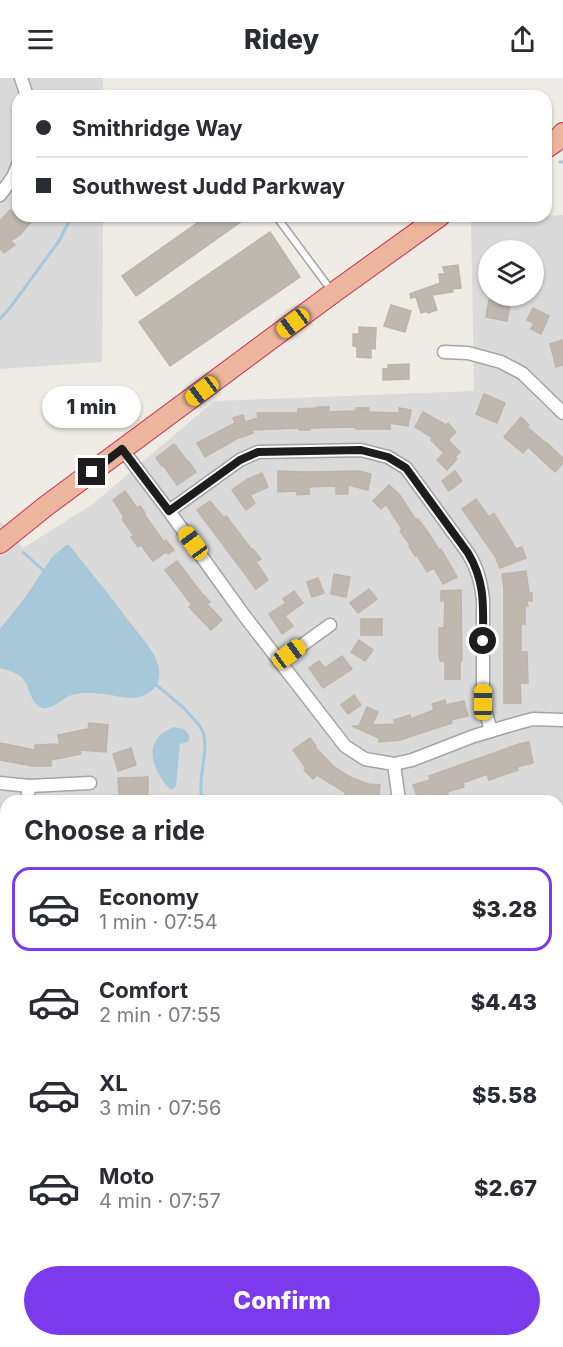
<!DOCTYPE html>
<html lang="en">
<head>
<meta charset="utf-8">
<style>
  :root { --surface:#fff; --page:#f2f2f3; --text:#2b2b33; --muted:#7c7c81; --line:#e1e1e2; --accent:#7c3aed }
  body { margin:0; font-family:Inter,sans-serif; background:var(--page); color:var(--text); height:100vh; display:flex; flex-direction:column; font-size:22px; white-space:nowrap }
  * { box-sizing:border-box; margin:0 }
  p { font-size:20px; color:var(--muted) }
  .icon { flex:none; width:33px; height:33px; fill:none; stroke:currentColor; stroke-width:2; stroke-linecap:round; stroke-linejoin:round }
  .map { position:relative; flex:1; overflow:hidden }
  .sheet { position:absolute; left:0px; top:717px; width:564px; height:552px; display:flex; flex-direction:column; background:var(--surface); border-radius:18px 18px 0 0; box-shadow:0 2px 4px #0004 }
  .sheet>* { flex:none }
  .guide { position:absolute; left:12px; top:12px; width:540px; height:132px; border-radius:18px; box-shadow:0 2px 4px #0004; display:grid; align-content:center; height:132px; padding:0 24px; background:var(--surface) }
  .fabs { position:absolute; left:478px; top:162px; display:grid; gap:12px }
  .fabs a { display:grid; place-items:center; width:66px; height:66px; border-radius:50%; background:var(--surface); box-shadow:0 2px 4px #0004; font-size:30px }
  .end { position:absolute; width:27px; height:27px; margin:-14px; border:8px solid #1d1d1d; background:#fff; box-shadow:0 0 0 3px #fff }
  .from { border-radius:50% }
  .bubble { position:absolute; height:42px; border-radius:21px; background:var(--surface); box-shadow:0 2px 4px #0004; font-size:20px; font-weight:800; line-height:42px; text-align:center }
  .car { position:absolute; width:18px; height:36px; margin:-18px -9px; border-radius:8px; box-shadow:0 0 4px 2px #0007; background:linear-gradient(#f5c518 24%,#345 0 40%,#f5c518 0 76%,#345 0 86%,#f5c518 0) }
  .guide b { display:flex; align-items:center; gap:21px; height:57px; font-size:22px }
  .guide b+b { border-top:2px solid var(--line) }
  .guide i { width:15px; height:15px; background:var(--text) }
  ul { padding:0; list-style:none }
  li { display:flex; align-items:center; gap:18px; height:84px; margin:0 12px 9px; padding:0 12px; border:3px solid transparent; border-radius:18px }
  li div { flex:1 }
  li b { display:block; font-size:22px }
  li em { font-style:normal; font-weight:800 }
  li.selected { border-color:var(--accent) }
  li>.icon { width:54px; height:54px; stroke-width:1.5 }
  h2 { padding:0 24px; font-size:27px; line-height:72px }
  .primary-button { display:flex; gap:12px; margin-top:auto; padding:12px 24px }
  .primary-button a { flex:1; height:69px; border-radius:36px; background:var(--accent); color:#fff; font-size:24px; font-weight:800; line-height:69px; text-align:center }
  header { display:flex; justify-content:space-between; align-items:center; height:78px; padding:0 24px; background:var(--surface); font-size:27px; font-weight:800 }
  .map>svg:first-child { display:block }
</style>
</head>
<body>
<header><svg class="icon" aria-label="menu" viewBox="0 0 24 24"><path d="M4 6h16M4 12h16M4 18h16"/></svg>Ridey<svg class="icon" aria-label="share" viewBox="0 0 24 24"><path d="M12 15V3M7 8l5-5 5 5M5 13v7h14v-7"/></svg></header>
<div class="map">
<svg width="563" height="1269" viewBox="0 0 563 1269">
  <rect width="100%" height="100%" fill="#eeece4"/>
  <g fill="#dbdada" fill-rule="evenodd">
    <polygon points="0,0 103,0 103,18 18,18 18,138 103,138 102,284 0,291"/>
    <path d="M 563,137 L 563,1101 L 558,1101 L 558,723 L 6,723 L 6,1143 L 0,1143 L 0,443 L 23,470 L 93,426 L 214,323 L 474,313 L 471,141 ZM 489,172 L 534,172 L 534,218 L 489,218 Z"/>
    <polygon points="81,1263 307,1263 308,1269 81,1269"/>
  </g>
  <rect fill="#c3f6cd" x="311" y="1263" width="99" height="6"/>
  <g fill="#a7c8d9">
    <path d="M 66,467 L 69,467 C 89,492 109,516 128,542 C 136,553 146,563 153,575 C 166,597 159,618 131,620 C 122,620 113,617 104,616 C 94,615 82,614 72,617 C 63,619 50,635 40,629 C 29,623 30,606 21,599 C 15,594 7,592 0,590 L 0,551 L 26,518 L 52,479 Z"/>
    <path d="M 174,649 L 184,651 C 188,655 192,659 188,664 L 180,666 L 176,708 L 173,711 L 171,712 C 151,692 141,661 174,649 Z"/>
  </g>
  <g fill="none" stroke-linecap="round" stroke-linejoin="round">
    <g stroke="#a7c8d9" stroke-width="3">
      <polyline points="560,84 563,84"/>
      <polyline points="0,241 12,227 59,163 72,138"/>
      <polyline points="23,474 44,493"/>
      <polyline points="154,605 184,630 199,647 204,656 205,671 201,703 201,723"/>
    </g>
  </g>
  <g fill="#beb8b1" stroke="#bfb4a7" stroke-width="1.5">
    <polygon points="18,128 18,138 36,138 21,156 11,163 15,167 4,175 0,170 0,143 10,132 13,134"/>
    <polygon points="207,138 249,138 136,218 122,198"/>
    <polygon points="270,154 300,199 170,288 139,244"/>
    <polygon points="458,187 461,210 452,211 453,214 432,217 437,232 428,235 428,233 421,235 416,219 411,220 410,216 440,205 439,196 445,196 443,189"/>
    <polygon points="489,222 510,226 507,243 486,239"/>
    <polygon points="391,227 411,233 405,254 384,248"/>
    <polygon points="533,230 549,238 541,256 531,251 534,245 527,242"/>
    <polygon points="359,249 376,250 375,271 371,270 371,280 357,279 357,269 353,268 353,256 359,256"/>
    <polygon points="562,262 563,267 563,287 556,289 550,266"/>
    <polygon points="409,286 409,301 383,302 383,291 388,291 388,287"/>
    <polygon points="484,316 505,325 497,345 476,336"/>
    <polygon points="317,329 329,329 329,334 356,333 356,330 369,330 369,334 399,335 399,330 411,332 408,348 390,345 390,351 356,351 356,349 309,350 310,352 299,352 299,350 252,352 253,355 236,361 205,379 197,365 235,345 233,340 243,337 245,344 258,340 257,335 298,335 298,331 317,330"/>
    <polygon points="423,334 446,347 448,345 456,354 448,362 460,374 455,379 457,381 447,392 437,382 444,375 431,362 433,360 415,349"/>
    <polygon points="521,339 529,347 527,349 546,365 547,365 563,380 563,385 555,394 528,369 523,375 504,359"/>
    <polygon points="174,366 188,384 189,384 196,394 177,407 163,387 162,388 156,380"/>
    <polygon points="278,393 308,394 359,393 371,396 368,412 348,407 348,416 336,416 336,408 309,409 309,416 297,417 297,413 278,414"/>
    <polygon points="455,393 462,403 449,413 442,403"/>
    <polygon points="262,395 268,409 250,417 255,425 246,432 232,412 248,401"/>
    <polygon points="389,407 399,416 416,442 418,441 429,456 439,472 441,471 457,499 443,506 434,490 427,494 417,477 415,478 409,468 410,467 400,453 402,451 386,426 381,431 373,423"/>
    <polygon points="125,413 137,430 140,428 145,435 144,436 164,464 166,462 174,472 168,476 166,474 153,483 141,467 138,469 131,459 134,458 122,441 124,439 113,422"/>
    <polygon points="476,421 489,439 494,435 516,471 522,469 526,480 500,490 495,478 462,431"/>
    <polygon points="210,423 224,440 226,438 252,472 253,471 261,481 256,484 268,502 256,511 197,432"/>
    <polygon points="177,483 203,517 204,517 210,524 207,526 222,542 211,552 189,529 192,527 165,492"/>
    <polygon points="526,493 529,515 532,515 532,523 527,523 528,528 525,528 525,546 521,546 521,574 527,574 528,605 520,605 521,625 504,625 504,511 502,496"/>
    <polygon points="334,496 350,499 346,519 331,516"/>
    <polygon points="318,500 324,515 312,519 307,504"/>
    <polygon points="369,511 377,521 358,535 350,525"/>
    <polygon points="461,512 462,583 460,583 460,601 445,601 445,583 440,583 439,577 439,550 444,550 445,523 441,523 441,513"/>
    <polygon points="294,513 303,525 285,538 293,548 282,556 269,536 286,525 283,521"/>
    <rect x="361" y="541" width="21" height="16"/>
    <polygon points="359,562 373,572 365,583 351,574"/>
    <polygon points="342,578 352,591 323,610 309,590 319,583 325,590"/>
    <polygon points="354,617 361,627 348,636 341,627"/>
    <polygon points="445,622 446,627 464,623 468,638 451,642 452,645 400,662 379,664 379,660 352,648 359,648 367,629 378,634 372,647 395,646 394,642 410,637 411,641 434,632 432,626"/>
    <polygon points="89,645 108,647 106,674 80,672 81,676 51,682 51,688 32,688 0,682 0,665 35,672 35,667 60,666 58,657 88,651"/>
    <polygon points="310,660 316,668 315,669 334,689 350,699 368,706 380,707 378,723 343,723 346,715 317,697 313,701 304,692 306,690 293,672"/>
    <polygon points="529,664 533,685 517,689 518,692 489,702 487,696 463,705 464,709 447,714 448,716 436,720 435,717 419,723 413,707 430,702 429,698 519,666"/>
    <polygon points="131,670 136,687 118,693 113,676"/>
    <polygon points="148,699 148,718 119,719 118,700"/>
  </g>
  <g fill="none" stroke-linecap="round" stroke-linejoin="round">
    <g stroke="#a4a4a4" stroke-width="9">
      <g id="service">
        <polyline points="276,138 331,212"/>
        <polyline points="78,1263 78,1269"/>
        <polyline points="497,1263 497,1269"/>
      </g>
    </g>
    <g stroke="#a4a4a4" stroke-width="15">
      <g id="minor">
        <polyline points="21,0 27,18"/>
        <polyline points="0,117 13,99 18,87"/>
        <polyline points="444,274 468,275 501,284 522,295 563,335"/>
        <polyline points="122,371 169,433 243,536 345,668 365,681 394,686 412,682 474,658 518,645 533,641 563,642"/>
        <path d="M 169,433 L 240,382 L 258,374 L 361,372 L 388,379 L 406,390 L 468,475 C 478,491 481,505 483,522 L 483,624 L 491,653"/>
        <polyline points="280,583 330,547"/>
        <polyline points="394,686 399,723"/>
        <polyline points="0,705 29,708 90,705"/>
        <polyline points="27,723 29,708"/>
        <polyline points="0,827 6,828"/>
        <polyline points="558,862 563,862"/>
        <polyline points="0,951 6,952"/>
        <polyline points="558,1039 563,1035"/>
        <polyline points="0,1074 4,1072 6,1068"/>
        <polyline points="558,1108 563,1109"/>
        <polyline points="311,1263 311,1269"/>
        <polyline points="522,1263 535,1265 542,1269"/>
        <polyline points="174,1269 174,1263"/>
      </g>
    </g>
    <g stroke="#ce2f53" stroke-width="22">
      <g id="trunk">
        <polyline points="546,70 555,64 563,55"/>
        <polyline points="0,465 46,428 333,215 440,138"/>
      </g>
    </g>
    <use href="#service" stroke="#fff" stroke-width="6"/>
    <use href="#minor" stroke="#fff" stroke-width="12"/>
    <use href="#trunk" stroke="#ecb69c" stroke-width="20"/>
  </g>
  <g fill="none" stroke-linecap="round" stroke-linejoin="round">
    <path stroke="#1d1d1d" stroke-width="8" d="M 92,394 L 122,371 L 169,433 L 240,382 L 258,374 L 361,372 L 388,379 L 406,390 L 468,475 C 486,505 483,530 483,563"/>
  </g>
</svg>
<div class="fabs">
<a><svg class="icon" aria-label="layers" viewBox="0 0 24 24"><path d="M12 4l9 5-9 5-9-5zM3 14l9 5 9-5"/></svg></a>
</div>
<i class="end from" style="left:483px;top:563px"></i>
<i class="end" style="left:92px;top:394px"></i>
<div class="bubble" style="left:42px;top:308px;width:99px">1 min</div>
<i class="car" style="left:293px;top:245px;rotate:233deg"></i>
<i class="car" style="left:202px;top:313px;rotate:233deg"></i>
<i class="car" style="left:193px;top:465px;rotate:324deg"></i>
<i class="car" style="left:289px;top:576px;rotate:54deg"></i>
<i class="car" style="left:483px;top:624px;rotate:0deg"></i>
<div class="guide">
<b><i class="from"></i>Smithridge Way</b>
<b><i></i>Southwest Judd Parkway</b>
</div>
<section class="sheet">
<h2>Choose a ride</h2>
<ul>
<li class="selected"><svg class="icon" aria-label="car" viewBox="0 0 24 24"><path d="M5 17H2v-5l4-1 3-4h7l3 4 3 1v5h-3M9 17h6M6 11h13"/><circle cx="7" cy="17" r="2"/><circle cx="17" cy="17" r="2"/></svg><div><b>Economy</b><p>1 min · 07:54</p></div><em>$3.28</em></li>
<li><svg class="icon" aria-label="car" viewBox="0 0 24 24"><path d="M5 17H2v-5l4-1 3-4h7l3 4 3 1v5h-3M9 17h6M6 11h13"/><circle cx="7" cy="17" r="2"/><circle cx="17" cy="17" r="2"/></svg><div><b>Comfort</b><p>2 min · 07:55</p></div><em>$4.43</em></li>
<li><svg class="icon" aria-label="car" viewBox="0 0 24 24"><path d="M5 17H2v-5l4-1 3-4h7l3 4 3 1v5h-3M9 17h6M6 11h13"/><circle cx="7" cy="17" r="2"/><circle cx="17" cy="17" r="2"/></svg><div><b>XL</b><p>3 min · 07:56</p></div><em>$5.58</em></li>
<li><svg class="icon" aria-label="car" viewBox="0 0 24 24"><path d="M5 17H2v-5l4-1 3-4h7l3 4 3 1v5h-3M9 17h6M6 11h13"/><circle cx="7" cy="17" r="2"/><circle cx="17" cy="17" r="2"/></svg><div><b>Moto</b><p>4 min · 07:57</p></div><em>$2.67</em></li>
</ul>
<div class="primary-button"><a>Confirm</a></div>
</section>
</div>
</body>
</html>
